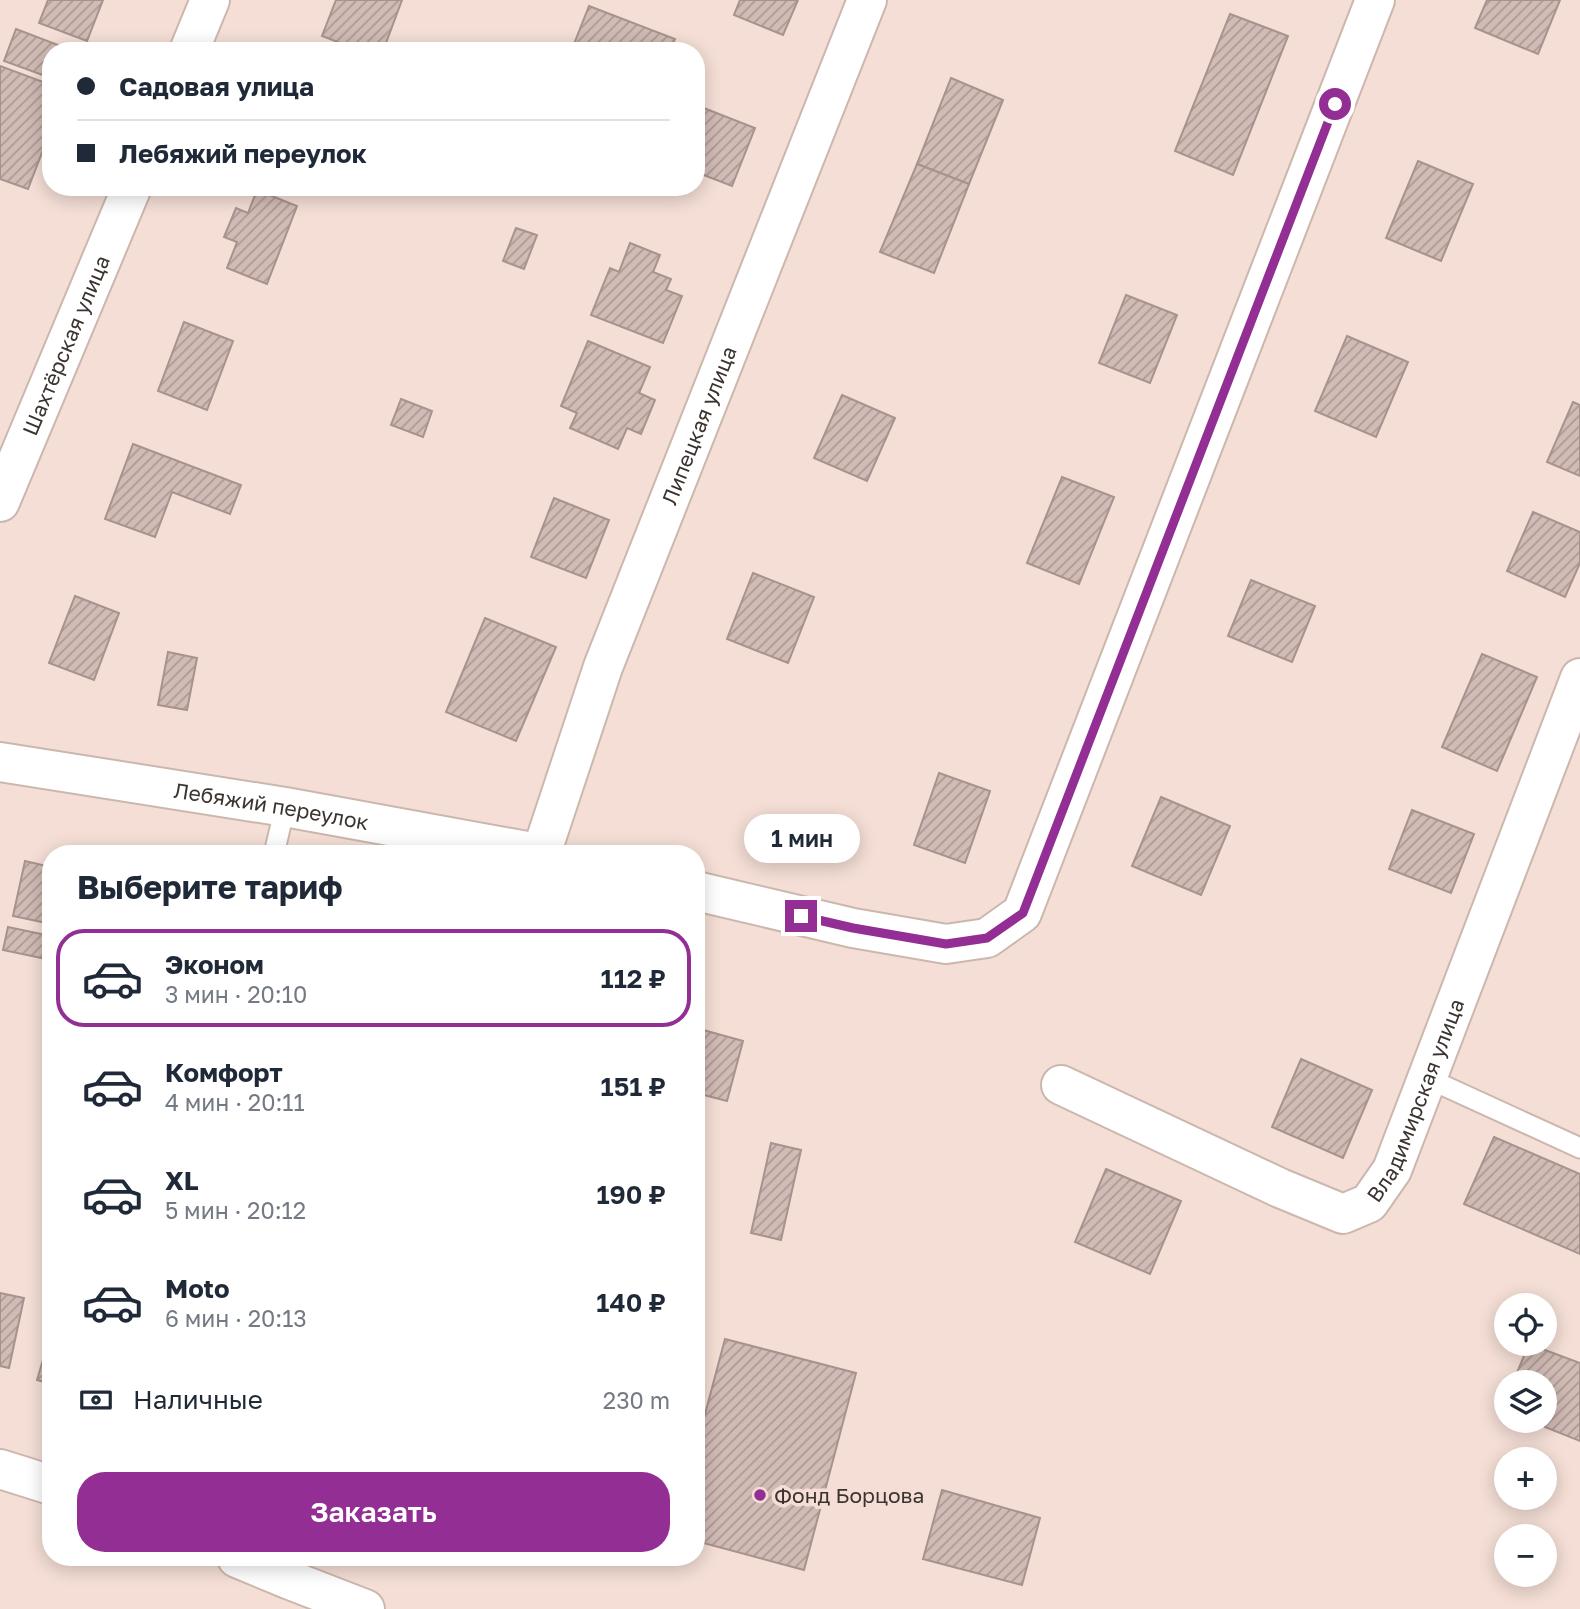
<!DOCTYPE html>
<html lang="ru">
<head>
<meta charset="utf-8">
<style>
  :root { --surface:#fff; --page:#f2f2f3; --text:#1f2937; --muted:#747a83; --line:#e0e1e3; --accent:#922e94 }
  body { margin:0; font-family:"Golos Text",sans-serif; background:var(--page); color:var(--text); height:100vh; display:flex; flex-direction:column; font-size:26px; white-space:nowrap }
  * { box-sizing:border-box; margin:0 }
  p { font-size:23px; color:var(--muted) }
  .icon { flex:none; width:38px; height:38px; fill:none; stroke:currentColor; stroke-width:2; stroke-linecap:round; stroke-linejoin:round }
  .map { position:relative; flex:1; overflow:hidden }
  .panel { position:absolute; left:42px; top:845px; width:663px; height:721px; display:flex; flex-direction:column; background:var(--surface); border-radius:28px; box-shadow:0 4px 18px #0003 }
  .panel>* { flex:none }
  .banner { position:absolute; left:42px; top:42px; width:663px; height:154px; border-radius:28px; box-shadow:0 4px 18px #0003; display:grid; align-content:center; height:154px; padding:0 35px; background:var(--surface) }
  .tools { position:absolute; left:1494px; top:1293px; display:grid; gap:14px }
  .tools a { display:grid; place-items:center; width:63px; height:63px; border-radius:50%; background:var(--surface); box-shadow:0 4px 18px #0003; font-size:35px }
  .end { position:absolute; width:32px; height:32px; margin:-16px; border:9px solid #922e94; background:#fff; box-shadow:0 0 0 4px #fff }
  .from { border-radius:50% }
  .bubble { position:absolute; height:49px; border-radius:24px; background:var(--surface); box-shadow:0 4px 18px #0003; font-size:23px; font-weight:600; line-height:49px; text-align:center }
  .banner b { display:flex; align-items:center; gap:24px; height:66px; font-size:26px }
  .banner b+b { border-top:2px solid var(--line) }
  .banner i { width:18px; height:18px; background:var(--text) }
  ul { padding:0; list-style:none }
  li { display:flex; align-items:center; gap:21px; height:98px; margin:0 14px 10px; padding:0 21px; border:4px solid transparent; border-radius:28px }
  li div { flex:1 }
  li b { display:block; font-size:26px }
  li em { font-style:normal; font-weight:600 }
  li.selected { border-color:var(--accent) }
  li>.icon { width:63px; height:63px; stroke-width:1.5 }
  h2 { padding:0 35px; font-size:32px; line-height:84px }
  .pay { display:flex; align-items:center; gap:18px; height:77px; padding:0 35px; font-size:26px }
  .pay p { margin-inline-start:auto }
  .primary-button { display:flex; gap:14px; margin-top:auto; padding:14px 35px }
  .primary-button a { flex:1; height:80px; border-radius:28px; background:var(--accent); color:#fff; font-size:28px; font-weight:600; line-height:80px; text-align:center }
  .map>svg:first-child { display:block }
</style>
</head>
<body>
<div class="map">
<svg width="1580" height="1609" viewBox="0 0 1580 1609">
  <defs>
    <pattern id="building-hatch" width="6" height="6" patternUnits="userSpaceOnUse" patternTransform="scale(1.75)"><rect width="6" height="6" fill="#d2bbb5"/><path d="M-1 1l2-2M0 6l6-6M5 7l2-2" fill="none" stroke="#ac9994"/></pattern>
  </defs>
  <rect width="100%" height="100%" fill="#f4ded5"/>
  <g fill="url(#building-hatch)" stroke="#a8928d" stroke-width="2">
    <polygon points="48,0 103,0 87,41 39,23"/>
    <polygon points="336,0 402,0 383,51 361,51 322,36"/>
    <polygon points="740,0 798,0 783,35 734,15"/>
    <polygon points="1487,0 1560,0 1538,54 1475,28"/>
    <polygon points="589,6 675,39 670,51 592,51 574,44"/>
    <polygon points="1230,14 1288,36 1233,175 1175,151"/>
    <polygon points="16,29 66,48 65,51 51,51 51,78 4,61"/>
    <polygon points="0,66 51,85 51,99 46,110 51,112 51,129 28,189 0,179"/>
    <polygon points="951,78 1003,100 969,184 917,164"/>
    <polygon points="696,105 755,128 732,186 696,172"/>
    <polygon points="1418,161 1473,184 1441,261 1386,238"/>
    <polygon points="917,164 969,184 934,273 880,252"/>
    <polygon points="257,190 297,206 267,284 227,268 237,242 224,237 236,208 248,213"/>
    <polygon points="516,228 537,235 524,269 503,261"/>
    <polygon points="630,243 660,255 653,272 671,279 666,290 682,296 663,343 591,315 610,268 619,272"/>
    <polygon points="1126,295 1177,315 1150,383 1099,363"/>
    <polygon points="184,322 233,341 207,410 158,391"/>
    <polygon points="1347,336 1408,362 1376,437 1315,411"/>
    <polygon points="588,341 650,367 639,393 655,400 641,434 627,428 618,449 570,428 577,413 561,406"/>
    <polygon points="842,395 895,418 867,481 814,458"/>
    <polygon points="401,399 432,411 423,437 391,425"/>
    <polygon points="1573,402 1580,405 1580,476 1547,462"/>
    <polygon points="133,444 241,485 230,514 172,492 155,537 105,519"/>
    <polygon points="1062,477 1114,497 1079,584 1027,563"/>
    <polygon points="554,498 609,520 586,578 531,557"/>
    <polygon points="1533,512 1580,532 1580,563 1565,597 1507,571"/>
    <polygon points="753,573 814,597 788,663 727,639"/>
    <polygon points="1251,580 1315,606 1292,662 1228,636"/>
    <polygon points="75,596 119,613 94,680 49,663"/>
    <polygon points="485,618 556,647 516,741 446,712"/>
    <polygon points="168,652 197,658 187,710 158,705"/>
    <polygon points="1482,654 1537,677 1497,771 1442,747"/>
    <polygon points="939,773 990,791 965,863 914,845"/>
    <polygon points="1161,797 1230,826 1201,895 1132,866"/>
    <polygon points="1412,810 1474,834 1451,893 1389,869"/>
    <polygon points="25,861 51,867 51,924 13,916"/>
    <polygon points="8,927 51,936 51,960 3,950"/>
    <polygon points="696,1028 743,1041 727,1101 696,1093"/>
    <polygon points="1301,1059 1372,1090 1343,1158 1272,1127"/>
    <polygon points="1494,1137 1580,1174 1580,1254 1464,1204"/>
    <polygon points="771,1143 801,1150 781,1240 751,1233"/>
    <polygon points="1106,1169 1181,1201 1150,1274 1075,1242"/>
    <polygon points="0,1293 24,1298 9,1368 0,1366"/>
    <polygon points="51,1333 51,1384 37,1380"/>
    <polygon points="725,1339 856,1373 804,1570 696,1541 696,1448"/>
    <polygon points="1529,1344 1580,1363 1580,1441 1530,1421 1545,1421 1545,1382 1513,1382"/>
    <polygon points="942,1490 1040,1518 1022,1585 923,1559"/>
  </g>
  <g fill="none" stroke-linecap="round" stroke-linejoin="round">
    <g stroke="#ccb7ae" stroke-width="23">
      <g id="service">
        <polyline points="274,854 285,807"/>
        <polyline points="1427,1078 1580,1148"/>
      </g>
    </g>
    <g stroke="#ccb7ae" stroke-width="42">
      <g id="minor">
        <polyline points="189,51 210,0"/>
        <path id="s1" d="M 0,502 L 132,187"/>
        <path id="s2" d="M 0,762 L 285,807 L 543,854"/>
        <path id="s3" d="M 541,854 L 603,667 L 867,0"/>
        <polyline points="696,891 853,928 946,944 987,938 1022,913 1375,0"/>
        <path id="s4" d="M 1061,1085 L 1280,1188 L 1343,1214 L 1369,1203 L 1392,1170 L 1580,678"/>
        <polyline points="0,1469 51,1485"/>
        <polyline points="237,1558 290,1580 365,1609"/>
      </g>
    </g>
    <use href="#service" stroke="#fff" stroke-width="19"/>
    <use href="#minor" stroke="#fff" stroke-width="38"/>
  </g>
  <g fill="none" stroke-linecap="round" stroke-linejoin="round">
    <polyline stroke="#922e94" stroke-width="9" points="801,916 853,928 946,944 987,938 1023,913 1335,104"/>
  </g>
  <circle fill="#922e94" stroke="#f4ded5" stroke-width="2.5" cx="760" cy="1495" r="7"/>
  <g text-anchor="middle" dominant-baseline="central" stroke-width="7" stroke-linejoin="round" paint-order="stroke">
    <g font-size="21" fill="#3b332f" stroke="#f4ded5">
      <text stroke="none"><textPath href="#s1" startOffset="170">Шахтёрская улица</textPath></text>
      <text stroke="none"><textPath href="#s3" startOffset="457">Липецкая улица</textPath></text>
      <text stroke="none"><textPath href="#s2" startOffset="275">Лебяжий переулок</textPath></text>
      <text stroke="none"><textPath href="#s4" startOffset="452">Владимирская улица</textPath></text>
    </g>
    <g font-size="21" fill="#3b332f" stroke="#f4ded5" text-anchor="start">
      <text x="774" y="1495">Фонд Борцова</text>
    </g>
  </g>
</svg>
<div class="tools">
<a><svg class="icon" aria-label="locate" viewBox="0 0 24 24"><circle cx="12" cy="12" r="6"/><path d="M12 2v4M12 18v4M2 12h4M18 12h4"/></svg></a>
<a><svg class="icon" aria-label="layers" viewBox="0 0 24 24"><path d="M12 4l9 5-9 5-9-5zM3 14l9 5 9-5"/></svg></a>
<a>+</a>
<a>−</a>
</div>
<i class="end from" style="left:1335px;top:104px"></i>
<i class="end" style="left:801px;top:916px"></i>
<div class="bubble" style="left:744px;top:814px;width:116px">1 мин</div>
<div class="banner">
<b><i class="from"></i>Садовая улица</b>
<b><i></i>Лебяжий переулок</b>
</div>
<section class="panel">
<h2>Выберите тариф</h2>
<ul>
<li class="selected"><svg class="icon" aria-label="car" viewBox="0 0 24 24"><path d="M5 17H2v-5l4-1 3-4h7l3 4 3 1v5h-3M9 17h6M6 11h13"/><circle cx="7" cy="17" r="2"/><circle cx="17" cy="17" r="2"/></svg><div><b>Эконом</b><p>3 мин · 20:10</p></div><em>112 ₽</em></li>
<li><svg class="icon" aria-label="car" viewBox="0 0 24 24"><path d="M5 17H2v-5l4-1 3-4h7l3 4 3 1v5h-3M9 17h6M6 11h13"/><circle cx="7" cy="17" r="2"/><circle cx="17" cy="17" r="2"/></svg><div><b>Комфорт</b><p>4 мин · 20:11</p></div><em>151 ₽</em></li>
<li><svg class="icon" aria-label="car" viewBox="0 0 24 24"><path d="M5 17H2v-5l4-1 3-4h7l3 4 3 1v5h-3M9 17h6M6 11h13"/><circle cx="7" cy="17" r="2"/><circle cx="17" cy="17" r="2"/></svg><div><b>XL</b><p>5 мин · 20:12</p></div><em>190 ₽</em></li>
<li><svg class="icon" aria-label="car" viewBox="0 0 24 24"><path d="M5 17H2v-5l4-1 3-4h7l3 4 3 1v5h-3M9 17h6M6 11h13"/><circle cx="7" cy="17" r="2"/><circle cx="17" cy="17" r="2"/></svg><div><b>Moto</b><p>6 мин · 20:13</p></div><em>140 ₽</em></li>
</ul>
<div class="pay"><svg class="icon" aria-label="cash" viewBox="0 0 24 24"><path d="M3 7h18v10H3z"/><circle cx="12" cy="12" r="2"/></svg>Наличные<p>230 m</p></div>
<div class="primary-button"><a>Заказать</a></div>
</section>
</div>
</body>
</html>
